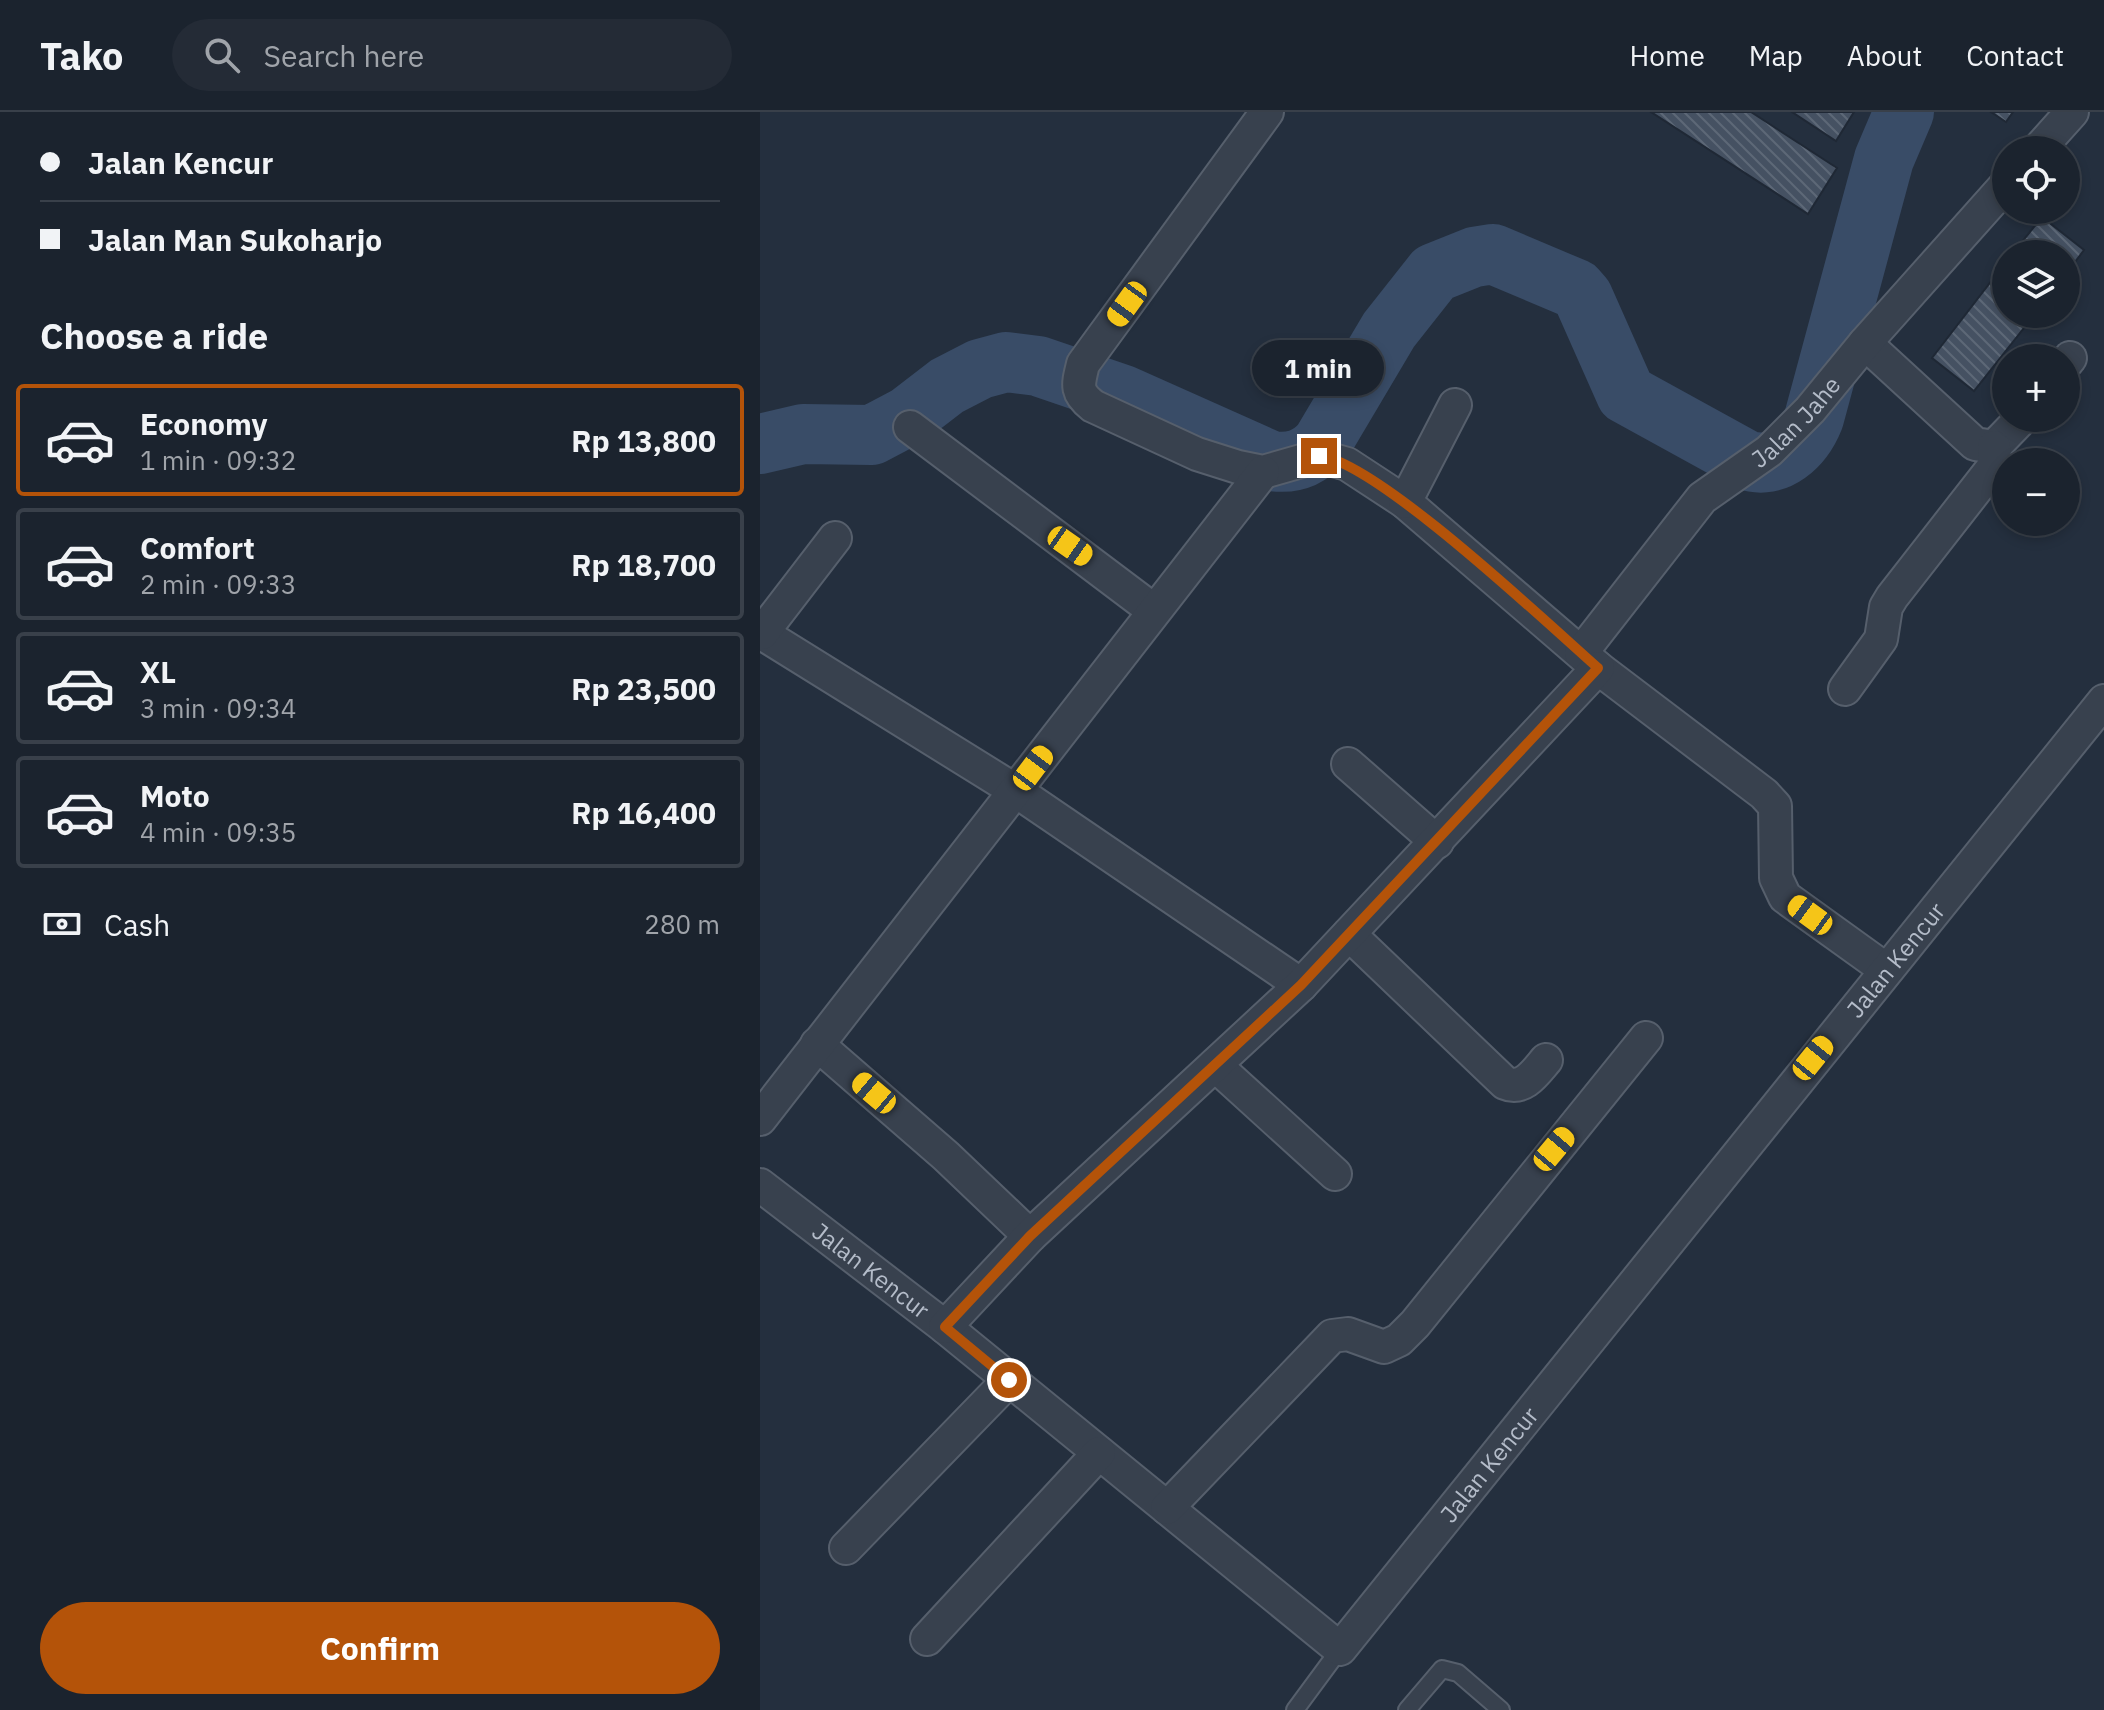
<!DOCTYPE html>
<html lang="en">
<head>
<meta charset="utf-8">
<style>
  :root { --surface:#1b232e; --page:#242b36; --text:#f1f3f6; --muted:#a0a4aa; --line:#39404a; --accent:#b45309 }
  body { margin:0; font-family:"IBM Plex Sans",sans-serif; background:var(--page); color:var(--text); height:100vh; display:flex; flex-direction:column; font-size:30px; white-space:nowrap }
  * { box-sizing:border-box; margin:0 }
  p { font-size:26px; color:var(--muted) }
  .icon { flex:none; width:44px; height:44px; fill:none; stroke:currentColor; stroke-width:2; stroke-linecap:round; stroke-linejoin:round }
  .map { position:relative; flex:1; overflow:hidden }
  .sheet { display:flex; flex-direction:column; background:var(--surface); width:760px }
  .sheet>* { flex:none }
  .top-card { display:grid; align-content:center; height:176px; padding:0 40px; background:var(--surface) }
  .fabs { position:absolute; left:1232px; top:24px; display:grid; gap:16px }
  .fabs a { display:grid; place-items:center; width:88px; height:88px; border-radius:50%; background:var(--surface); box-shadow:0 4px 12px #0003,0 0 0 2px var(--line); font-size:40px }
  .end { position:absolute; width:36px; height:36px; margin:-18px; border:10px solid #b45309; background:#fff; box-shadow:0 0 0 4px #fff }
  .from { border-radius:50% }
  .bubble { position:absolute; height:56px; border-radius:28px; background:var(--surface); box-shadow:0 4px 12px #0003,0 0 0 2px var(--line); font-size:26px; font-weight:700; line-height:56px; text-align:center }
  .car { position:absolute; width:24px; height:48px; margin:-24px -12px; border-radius:10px; box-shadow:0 0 6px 2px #0007; background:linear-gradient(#f5c518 24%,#345 0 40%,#f5c518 0 76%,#345 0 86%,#f5c518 0) }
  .top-card b { display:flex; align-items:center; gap:28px; height:76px; font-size:30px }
  .top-card b+b { border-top:2px solid var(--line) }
  .top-card i { width:20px; height:20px; background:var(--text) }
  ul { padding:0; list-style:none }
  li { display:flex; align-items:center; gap:24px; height:112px; margin:0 16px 12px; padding:0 24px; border:4px solid var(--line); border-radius:8px }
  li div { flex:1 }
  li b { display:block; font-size:30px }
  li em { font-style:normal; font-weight:700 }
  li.active { border-color:var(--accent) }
  li>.icon { width:72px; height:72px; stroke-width:1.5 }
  h2 { padding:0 40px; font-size:36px; line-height:96px }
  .pay { display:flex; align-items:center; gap:20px; height:88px; padding:0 40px; font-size:30px }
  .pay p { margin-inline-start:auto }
  .action { display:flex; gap:16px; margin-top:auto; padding:16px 40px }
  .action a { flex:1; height:92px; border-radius:48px; background:var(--accent); color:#fff; font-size:32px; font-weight:700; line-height:92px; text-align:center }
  header { display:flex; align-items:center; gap:48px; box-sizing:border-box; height:112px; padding:0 40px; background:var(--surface); border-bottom:2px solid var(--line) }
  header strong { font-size:38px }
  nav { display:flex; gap:44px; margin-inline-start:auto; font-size:28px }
  .search { width:560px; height:72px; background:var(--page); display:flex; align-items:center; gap:20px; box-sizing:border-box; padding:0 28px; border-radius:44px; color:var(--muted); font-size:30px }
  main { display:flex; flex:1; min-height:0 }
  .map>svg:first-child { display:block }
</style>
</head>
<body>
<header>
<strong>Tako</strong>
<div class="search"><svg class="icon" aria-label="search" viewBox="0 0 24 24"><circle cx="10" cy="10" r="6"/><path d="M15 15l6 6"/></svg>Search here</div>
<nav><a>Home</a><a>Map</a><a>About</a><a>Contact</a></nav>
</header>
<main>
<section class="sheet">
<div class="top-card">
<b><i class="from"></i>Jalan Kencur</b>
<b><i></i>Jalan Man Sukoharjo</b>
</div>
<h2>Choose a ride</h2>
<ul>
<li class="active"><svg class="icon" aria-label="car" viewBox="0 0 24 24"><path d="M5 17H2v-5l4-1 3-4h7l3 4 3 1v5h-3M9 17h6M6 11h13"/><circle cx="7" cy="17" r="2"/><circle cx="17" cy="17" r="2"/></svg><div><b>Economy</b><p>1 min · 09:32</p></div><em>Rp 13,800</em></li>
<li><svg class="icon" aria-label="car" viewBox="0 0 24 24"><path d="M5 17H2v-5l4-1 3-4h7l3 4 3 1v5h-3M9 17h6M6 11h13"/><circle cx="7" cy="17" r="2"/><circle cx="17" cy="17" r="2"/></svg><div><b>Comfort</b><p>2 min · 09:33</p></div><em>Rp 18,700</em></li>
<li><svg class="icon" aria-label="car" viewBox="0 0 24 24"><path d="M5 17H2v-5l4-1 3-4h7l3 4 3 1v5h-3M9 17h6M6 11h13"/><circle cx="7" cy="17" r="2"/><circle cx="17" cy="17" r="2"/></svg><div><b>XL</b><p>3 min · 09:34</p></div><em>Rp 23,500</em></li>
<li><svg class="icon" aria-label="car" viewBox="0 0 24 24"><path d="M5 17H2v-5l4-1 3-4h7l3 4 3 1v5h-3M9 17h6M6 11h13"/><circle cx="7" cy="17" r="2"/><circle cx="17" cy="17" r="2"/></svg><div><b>Moto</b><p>4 min · 09:35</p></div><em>Rp 16,400</em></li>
</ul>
<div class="pay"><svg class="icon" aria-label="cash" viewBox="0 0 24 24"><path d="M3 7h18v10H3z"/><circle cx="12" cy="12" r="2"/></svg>Cash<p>280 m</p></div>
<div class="action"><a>Confirm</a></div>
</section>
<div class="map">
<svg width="1344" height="1598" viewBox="0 0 1344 1598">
  <defs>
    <pattern id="building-back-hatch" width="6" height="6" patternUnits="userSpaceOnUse" patternTransform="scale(2)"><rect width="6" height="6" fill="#455162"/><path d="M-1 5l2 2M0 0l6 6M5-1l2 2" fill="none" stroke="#5d6877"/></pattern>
  </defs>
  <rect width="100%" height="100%" fill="#242f3e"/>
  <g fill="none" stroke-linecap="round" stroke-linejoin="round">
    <path stroke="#394c67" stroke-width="60" d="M 0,332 L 43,322 L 112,323 L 148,304 L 187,274 L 220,257 L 246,250 L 278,254 L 363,283 L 511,349 C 531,352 548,347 562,331 L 629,218 L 674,161 L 714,145 L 733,142 L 816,177 L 823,185 L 866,282 L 986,348 C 1017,359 1043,334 1054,306 L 1124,47 L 1144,0"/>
  </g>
  <g fill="url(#building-back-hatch)" stroke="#1f2835" stroke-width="2">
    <polygon points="891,0 991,0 1077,56 1048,102"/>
    <polygon points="1032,0 1094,0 1076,29"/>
    <polygon points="1231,0 1253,0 1246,10"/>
    <polygon points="1282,105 1324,138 1306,162 1306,142 1264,142 1257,136"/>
    <polygon points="1246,150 1246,202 1275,202 1214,279 1172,246"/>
  </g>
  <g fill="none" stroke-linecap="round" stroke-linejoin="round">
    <g stroke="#565f6c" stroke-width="20">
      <g id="lane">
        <polyline points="535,1598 580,1537"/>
        <polyline points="647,1598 682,1557 698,1561 741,1598"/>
      </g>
    </g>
    <g stroke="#565f6c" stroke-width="36">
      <g id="street">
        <path d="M 507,0 L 323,252 C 318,273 315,280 333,294 L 437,342 L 478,355 L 503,360 L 559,344 L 587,352 L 645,390 L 838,556 L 1004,682 L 1015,694 L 1016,766 L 1025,785 L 1125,857"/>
        <polyline points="1278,38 1312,0"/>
        <polyline points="1105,231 1215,332 1234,335 1262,306"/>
        <polyline points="1306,251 1310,246"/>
        <polyline points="150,315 393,498"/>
        <polyline points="645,390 695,293"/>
        <polyline points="0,520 256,679 541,873"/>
        <polyline points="2,521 75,426"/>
        <path id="s1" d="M 821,541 L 942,386 L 1009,339 L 1050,298 L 1105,231 L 1246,73"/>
        <polyline points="1085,577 1121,527 1126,495 1132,485 1235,353 1234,335"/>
        <polyline points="588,652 677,730"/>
        <path d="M 589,822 L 745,971 C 763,979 775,961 786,948"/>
        <polyline points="57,932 186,1044 270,1124"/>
        <polyline points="455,953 575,1062"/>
        <polyline points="0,1007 503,360"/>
        <path id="s2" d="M 0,1073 L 185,1215 L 580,1537 L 1344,589"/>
        <polyline points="185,1215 270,1124 541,873 838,556"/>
        <polyline points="407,1396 572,1224 588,1222 624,1235 639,1228 655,1212 886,926"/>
        <polyline points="86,1436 249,1268"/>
        <polyline points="167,1527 339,1341"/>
      </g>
    </g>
    <use href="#lane" stroke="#38414e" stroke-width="16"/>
    <use href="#street" stroke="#38414e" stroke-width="32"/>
  </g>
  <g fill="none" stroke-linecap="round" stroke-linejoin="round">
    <path stroke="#b45309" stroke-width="10" d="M 249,1268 L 185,1215 L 270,1124 L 541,873 L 838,556 C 788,512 615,348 559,344"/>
  </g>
  <g text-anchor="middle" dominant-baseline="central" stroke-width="8" stroke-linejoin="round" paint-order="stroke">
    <g font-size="24" fill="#b4bcc9" stroke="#1d2633">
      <text stroke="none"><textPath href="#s1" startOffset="318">Jalan Jahe</textPath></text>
      <text stroke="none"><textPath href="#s2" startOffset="1628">Jalan Kencur</textPath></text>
      <text stroke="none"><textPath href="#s2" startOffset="140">Jalan Kencur</textPath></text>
      <text stroke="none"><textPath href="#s2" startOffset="980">Jalan Kencur</textPath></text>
    </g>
  </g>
</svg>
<div class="fabs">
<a><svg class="icon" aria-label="locate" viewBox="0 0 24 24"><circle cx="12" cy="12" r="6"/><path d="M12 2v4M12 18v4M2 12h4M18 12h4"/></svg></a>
<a><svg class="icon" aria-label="layers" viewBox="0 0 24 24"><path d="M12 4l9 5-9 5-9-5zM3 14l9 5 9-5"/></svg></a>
<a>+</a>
<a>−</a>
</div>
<i class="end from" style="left:249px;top:1268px"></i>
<i class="end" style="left:559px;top:344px"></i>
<div class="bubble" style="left:492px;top:228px;width:132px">1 min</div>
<i class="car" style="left:367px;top:192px;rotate:216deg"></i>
<i class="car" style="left:310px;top:434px;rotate:125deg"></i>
<i class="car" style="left:273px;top:656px;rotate:37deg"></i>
<i class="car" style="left:1050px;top:803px;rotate:306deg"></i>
<i class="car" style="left:1053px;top:946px;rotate:39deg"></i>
<i class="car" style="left:114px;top:981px;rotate:310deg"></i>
<i class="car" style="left:794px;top:1037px;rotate:40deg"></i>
</div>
</main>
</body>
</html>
